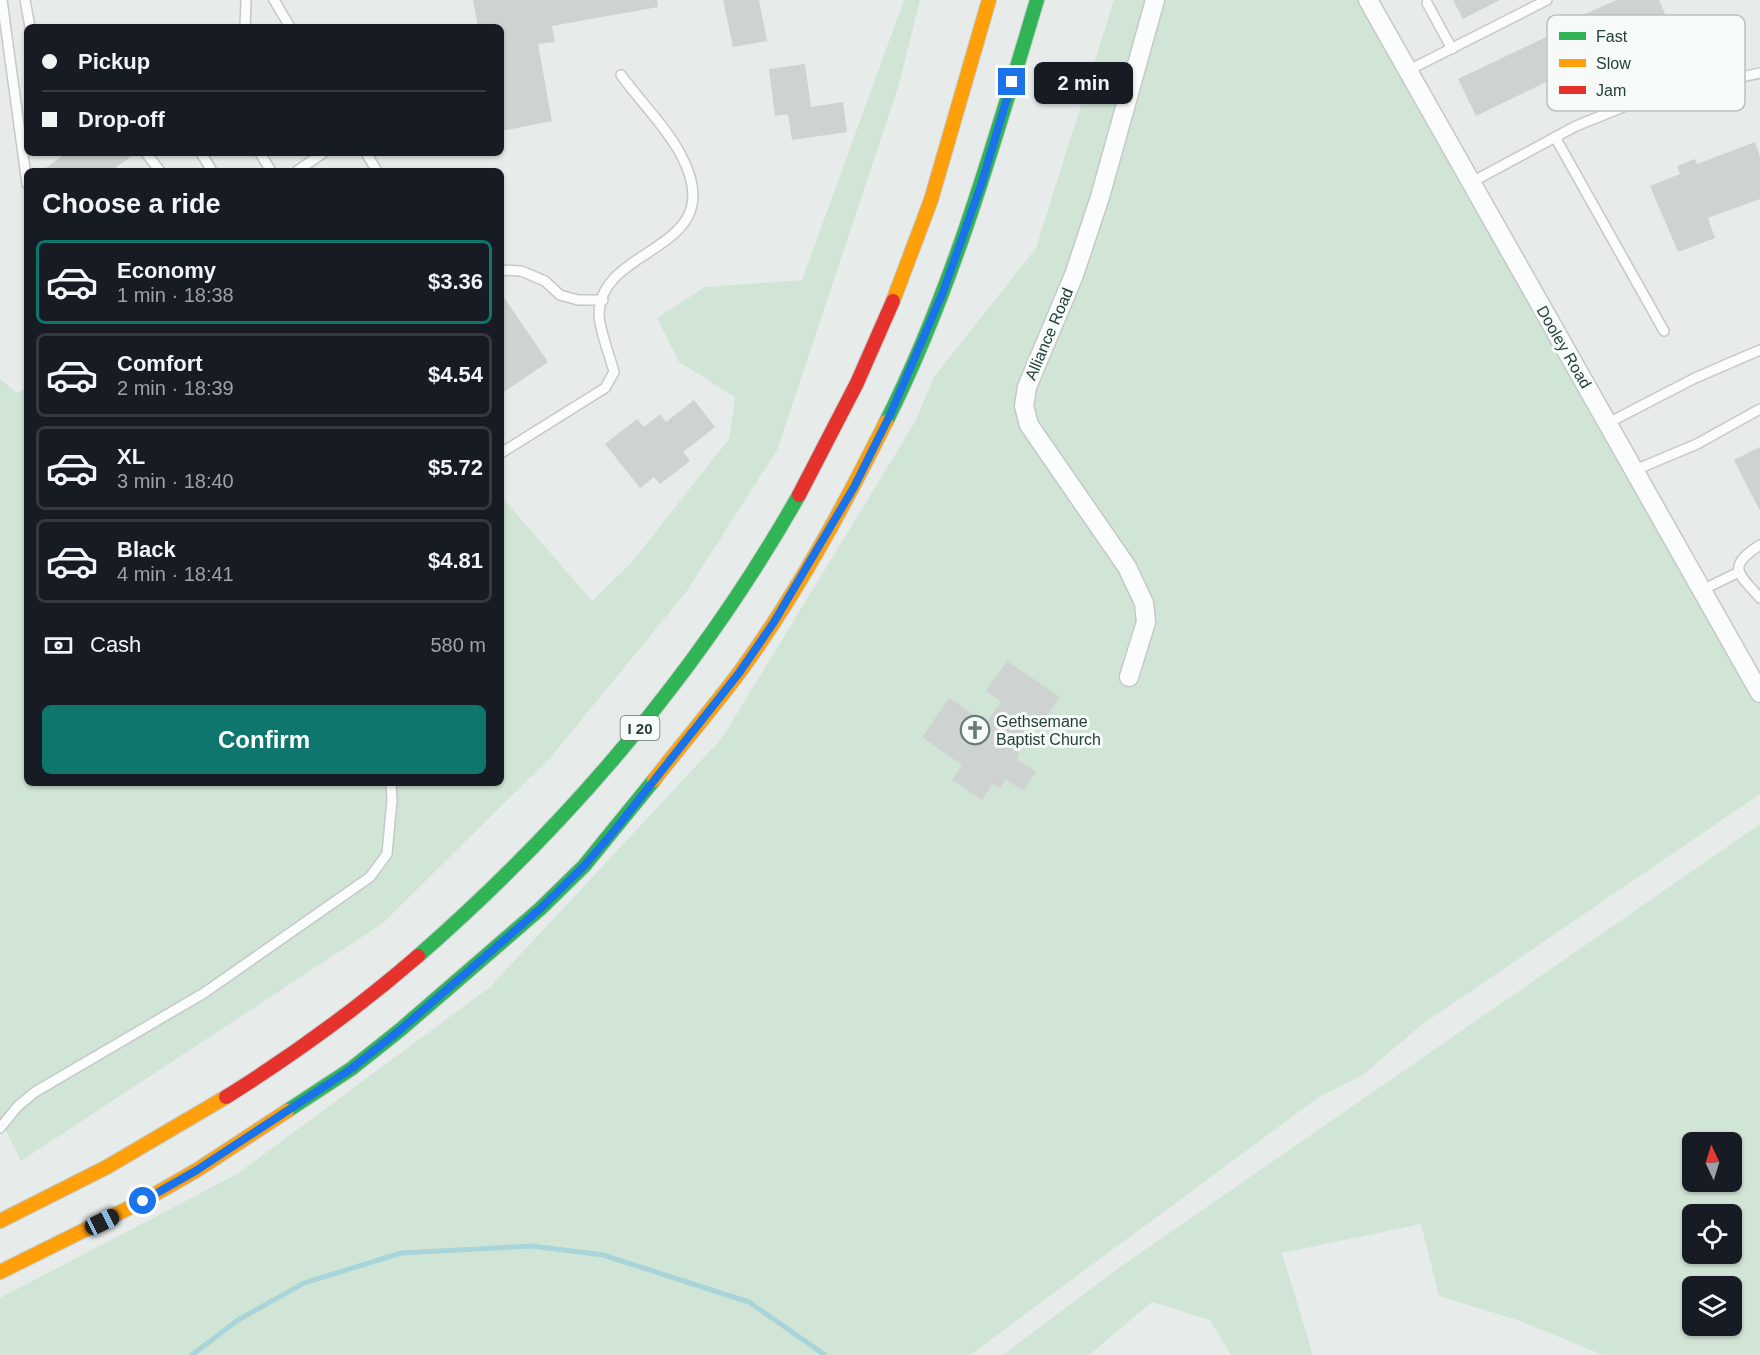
<!DOCTYPE html>
<html lang="en">
<head>
<meta charset="utf-8">
<style>
  :root { --surface:#171b24; --page:#20242c; --text:#f1f3f6; --muted:#9ea1a6; --line:#363941; --accent:#0f766e }
  body { margin:0; font-family:Arial,sans-serif; background:var(--page); color:var(--text); height:100vh; display:flex; flex-direction:column; font-size:22px; white-space:nowrap }
  * { box-sizing:border-box; margin:0 }
  p { font-size:20px; color:var(--muted) }
  .icon { flex:none; width:33px; height:33px; fill:none; stroke:currentColor; stroke-width:2; stroke-linecap:round; stroke-linejoin:round }
  .map { position:relative; flex:1; overflow:hidden }
  .side { position:absolute; left:24px; top:168px; width:480px; height:618px; display:flex; flex-direction:column; background:var(--surface); border-radius:9px; box-shadow:0 2px 4px #0004 }
  .side>* { flex:none }
  .hud { position:absolute; left:24px; top:24px; width:480px; height:132px; border-radius:9px; box-shadow:0 2px 4px #0004; display:grid; align-content:center; height:132px; padding:0 18px; background:var(--surface) }
  .needle { width:39px; rotate:356deg }
  .buttons { position:absolute; left:1682px; top:1132px; display:grid; gap:12px }
  .buttons a { display:grid; place-items:center; width:60px; height:60px; border-radius:9px; background:var(--surface); box-shadow:0 2px 4px #0004; font-size:30px }
  .end { position:absolute; width:27px; height:27px; margin:-14px; border:8px solid #1a73e8; background:#fff; box-shadow:0 0 0 3px #fff }
  .from { border-radius:50% }
  .bubble { position:absolute; height:42px; border-radius:9px; background:var(--surface); box-shadow:0 2px 4px #0004; font-size:20px; font-weight:800; line-height:42px; text-align:center }
  .car { position:absolute; width:18px; height:36px; margin:-18px -9px; border-radius:8px; box-shadow:0 0 4px 2px #0007; background:linear-gradient(#222 24%,#8ab4d8 0 40%,#222 0 76%,#8ab4d8 0 86%,#222 0) }
  .hud b { display:flex; align-items:center; gap:21px; height:57px; font-size:22px }
  .hud b+b { border-top:2px solid var(--line) }
  .hud i { width:15px; height:15px; background:var(--text) }
  ul { padding:0; list-style:none }
  li { display:flex; align-items:center; gap:18px; height:84px; margin:0 12px 9px; padding:0 6px; border:3px solid var(--line); border-radius:9px }
  li div { flex:1 }
  li b { display:block; font-size:22px }
  li em { font-style:normal; font-weight:800 }
  li.on { border-color:var(--accent) }
  li>.icon { width:54px; height:54px; stroke-width:1.5 }
  h2 { padding:0 18px; font-size:27px; line-height:72px }
  .pay { display:flex; align-items:center; gap:15px; height:66px; padding:0 18px; font-size:22px }
  .pay p { margin-inline-start:auto }
  .action { display:flex; gap:12px; margin-top:auto; padding:12px 18px }
  .action a { flex:1; height:69px; border-radius:9px; background:var(--accent); color:#fff; font-size:24px; font-weight:800; line-height:69px; text-align:center }
  .map>svg:first-child { display:block }
</style>
</head>
<body>
<div class="map">
<svg width="1760" height="1355" viewBox="0 0 1760 1355">
  <rect width="100%" height="100%" fill="#e7ecea"/>
  <g fill="#d1e5d6" fill-rule="evenodd">
    <polygon points="904,0 920,0 899,84 777,450 687,591 550,758 383,923 21,1161 0,1119 0,379 17,393 27,387 27,783 501,783 501,496 592,601 631,563 729,439 735,397 679,362 657,318 705,287 802,280"/>
    <polygon points="1114,0 1358,0 1760,704 1760,794 1420,1026 1363,1075 1319,1097 970,1355 0,1355 0,1298 237,1174 490,987 722,738 915,422 934,377 1036,248"/>
    <path d="M 1760,824 L 1760,1355 L 1603,1355 L 1517,1320 L 1439,1296 L 1421,1224 L 1282,1253 L 1313,1355 L 1231,1355 L 1210,1320 L 1152,1302 L 1089,1355 L 1003,1355 L 1123,1265 ZM 1692,1143 L 1731,1143 L 1731,1182 L 1692,1182 ZM 1692,1215 L 1731,1215 L 1731,1254 L 1692,1254 ZM 1692,1287 L 1731,1287 L 1731,1326 L 1692,1326 Z"/>
  </g>
  <g fill="none" stroke-linecap="round" stroke-linejoin="round">
    <polyline stroke="#a9d4d9" stroke-width="5" points="192,1355 238,1320 304,1283 401,1253 532,1246 603,1255 749,1302 825,1355"/>
  </g>
  <g fill="#ced3d1">
    <polygon points="473,0 657,0 658,7 552,26 555,42 538,44 552,121 501,131 501,27 478,27"/>
    <polygon points="723,0 759,0 767,41 733,47"/>
    <polygon points="1453,0 1500,0 1463,19"/>
    <polygon points="1617,0 1659,0 1669,23 1585,58 1587,62 1476,116 1458,79 1584,19 1582,15"/>
    <polygon points="805,64 811,107 843,102 847,132 792,140 788,114 775,116 769,69"/>
    <polygon points="1755,142 1760,157 1760,199 1708,218 1715,238 1678,252 1650,186 1680,174 1677,166 1695,159 1697,164"/>
    <polygon points="66,153 136,153 111,171 42,171"/>
    <polygon points="501,293 548,362 501,394"/>
    <polygon points="694,400 715,427 683,452 690,461 660,484 654,477 640,488 605,444 637,419 644,427 660,414 666,422"/>
    <polygon points="1760,447 1760,511 1734,460"/>
    <polygon points="1007,661 1060,697 1041,724 1033,718 1012,748 1020,754 1017,759 1036,772 1023,791 1006,779 1000,788 993,783 982,800 952,780 962,765 922,737 949,698 986,723 1001,702 986,691"/>
  </g>
  <g fill="none" stroke-linecap="round" stroke-linejoin="round">
    <g stroke="#c4c9c7" stroke-width="12">
      <g id="lane">
        <polyline points="2,0 27,184"/>
        <polyline points="25,0 30,27"/>
        <polyline points="274,0 290,27"/>
        <polyline points="1427,3 1452,49"/>
        <polyline points="245,27 246,0"/>
        <polyline points="1409,70 1547,0"/>
        <polyline points="1555,137 1664,331"/>
        <polyline points="146,153 160,171"/>
        <polyline points="201,153 212,171"/>
        <polyline points="260,153 271,171"/>
        <polyline points="366,153 377,171"/>
        <polyline points="297,171 323,153"/>
        <polyline points="1472,182 1576,126 1648,97 1760,73"/>
        <polyline points="501,270 521,271 545,281 560,295 578,300 603,300"/>
        <polyline points="1608,423 1695,378 1760,350"/>
        <path d="M 501,453 L 605,388 L 614,372 C 610,356 599,329 599,314 C 600,243 733,253 681,155 C 667,128 639,100 621,75"/>
        <polyline points="1635,470 1697,444 1760,409"/>
        <path d="M 1760,545 C 1726,567 1738,573 1760,598"/>
        <polyline points="1702,590 1739,572"/>
        <polyline points="0,1128 18,1106 35,1092 204,993 370,877 387,854 392,800 391,783"/>
      </g>
    </g>
    <g stroke="#c4c9c7" stroke-width="21">
      <g id="street">
        <polyline points="1368,0 1760,693"/>
        <polyline points="1129,677 1146,622 1144,603 1127,567 1029,425 1024,406 1027,387 1074,275 1100,197 1155,0"/>
      </g>
    </g>
    <g stroke="#c2cac8" stroke-width="16">
      <g id="fast">
        <path d="M 886,422 C 953,288 994,143 1037,0"/>
        <path d="M 418,956 C 569,824 700,670 799,495"/>
        <polyline points="287,1111 351,1069 400,1030 540,909 584,866 654,780"/>
      </g>
    </g>
    <g stroke="#c2cac8" stroke-width="16">
      <g id="slow">
        <polyline points="893,301 931,200 989,0"/>
        <path d="M 654,780 C 682,744 712,709 739,673 C 796,595 843,508 886,422"/>
        <polyline points="0,1221 107,1167 226,1097"/>
        <polyline points="0,1272 143,1201 197,1170 287,1111"/>
      </g>
    </g>
    <g stroke="#c2cac8" stroke-width="16">
      <g id="jam">
        <polyline points="799,495 857,383 893,301"/>
        <path d="M 226,1097 C 293,1055 358,1008 418,956"/>
      </g>
    </g>
    <use href="#lane" stroke="#fbfcfc" stroke-width="9"/>
    <use href="#street" stroke="#fbfcfc" stroke-width="18"/>
    <use href="#fast" stroke="#30b455" stroke-width="14"/>
    <use href="#slow" stroke="#ff9f0a" stroke-width="14"/>
    <use href="#jam" stroke="#e5322d" stroke-width="14"/>
  </g>
  <g fill="none" stroke-linecap="round" stroke-linejoin="round">
    <polyline stroke="#1a73e8" stroke-width="8" points="143,1201 197,1170 351,1069 400,1030 540,909 584,866 614,831 739,673 774,622 854,487 890,415 943,292 981,185 1012,82"/>
  </g>
  <defs>
    <g id="church-ring" transform="scale(1.5)"><circle r="9.5" fill="#f6faf8" stroke="#687c76" stroke-width="1.5"/><path d="M-1.2-6h2.4v3.5h3.3v2.4h-3.3V6h-2.4V-.1h-3.3v-2.4h3.3Z" fill="#687c76"/></g>
  </defs>
  <g fill-rule="evenodd">
    <use href="#church-ring" x="975" y="730"/>
  </g>
  <g text-anchor="middle" dominant-baseline="central" stroke-width="6" stroke-linejoin="round" paint-order="stroke">
    <rect fill="#f6faf8" stroke="#637872" stroke-width="1.5" x="620.5" y="716" width="39" height="24" rx="4.5"/>
    <g font-size="15" font-weight="bold" fill="#244038">
      <text x="640" y="728">I 20</text>
    </g>
    <g font-size="16" fill="#244038" stroke="#f6faf8">
      <text transform="translate(1049 334) rotate(-67)">Alliance Road</text>
      <text transform="translate(1564 347) rotate(60)">Dooley Road</text>
    </g>
    <g font-size="16" fill="#244038" stroke="#f6faf8" text-anchor="start">
      <text x="996" y="721">Gethsemane<tspan x="996" dy="18">Baptist Church</tspan></text>
    </g>
  </g>
  <rect x="1547" y="15" width="198" height="96" rx="9" fill="#f6faf8" stroke="#b7c2be" stroke-width="1.5"/>
  <rect x="1559" y="32" width="27" height="8" fill="#30b455"/>
  <rect x="1559" y="59" width="27" height="8" fill="#ff9f0a"/>
  <rect x="1559" y="86" width="27" height="8" fill="#e5322d"/>
  <g font-size="16" fill="#244038">
    <text x="1596" y="42">Fast</text>
    <text x="1596" y="69">Slow</text>
    <text x="1596" y="96">Jam</text>
  </g>
</svg>
<div class="buttons">
<a><svg class="needle" viewBox="-14 -14 28 28"><path d="M0-13l5 13h-10z" fill="#e53935"/><path d="M0 13l5-13h-10z" fill="#9ea1a6"/></svg></a>
<a><svg class="icon" aria-label="locate" viewBox="0 0 24 24"><circle cx="12" cy="12" r="6"/><path d="M12 2v4M12 18v4M2 12h4M18 12h4"/></svg></a>
<a><svg class="icon" aria-label="layers" viewBox="0 0 24 24"><path d="M12 4l9 5-9 5-9-5zM3 14l9 5 9-5"/></svg></a>
</div>
<i class="end from" style="left:143px;top:1201px"></i>
<i class="end" style="left:1012px;top:82px"></i>
<div class="bubble" style="left:1034px;top:62px;width:99px">2 min</div>
<i class="car" style="left:102px;top:1222px;rotate:64deg"></i>
<div class="hud">
<b><i class="from"></i>Pickup</b>
<b><i></i>Drop-off</b>
</div>
<section class="side">
<h2>Choose a ride</h2>
<ul>
<li class="on"><svg class="icon" aria-label="car" viewBox="0 0 24 24"><path d="M5 17H2v-5l4-1 3-4h7l3 4 3 1v5h-3M9 17h6M6 11h13"/><circle cx="7" cy="17" r="2"/><circle cx="17" cy="17" r="2"/></svg><div><b>Economy</b><p>1 min · 18:38</p></div><em>$3.36</em></li>
<li><svg class="icon" aria-label="car" viewBox="0 0 24 24"><path d="M5 17H2v-5l4-1 3-4h7l3 4 3 1v5h-3M9 17h6M6 11h13"/><circle cx="7" cy="17" r="2"/><circle cx="17" cy="17" r="2"/></svg><div><b>Comfort</b><p>2 min · 18:39</p></div><em>$4.54</em></li>
<li><svg class="icon" aria-label="car" viewBox="0 0 24 24"><path d="M5 17H2v-5l4-1 3-4h7l3 4 3 1v5h-3M9 17h6M6 11h13"/><circle cx="7" cy="17" r="2"/><circle cx="17" cy="17" r="2"/></svg><div><b>XL</b><p>3 min · 18:40</p></div><em>$5.72</em></li>
<li><svg class="icon" aria-label="car" viewBox="0 0 24 24"><path d="M5 17H2v-5l4-1 3-4h7l3 4 3 1v5h-3M9 17h6M6 11h13"/><circle cx="7" cy="17" r="2"/><circle cx="17" cy="17" r="2"/></svg><div><b>Black</b><p>4 min · 18:41</p></div><em>$4.81</em></li>
</ul>
<div class="pay"><svg class="icon" aria-label="cash" viewBox="0 0 24 24"><path d="M3 7h18v10H3z"/><circle cx="12" cy="12" r="2"/></svg>Cash<p>580 m</p></div>
<div class="action"><a>Confirm</a></div>
</section>
</div>
</body>
</html>
